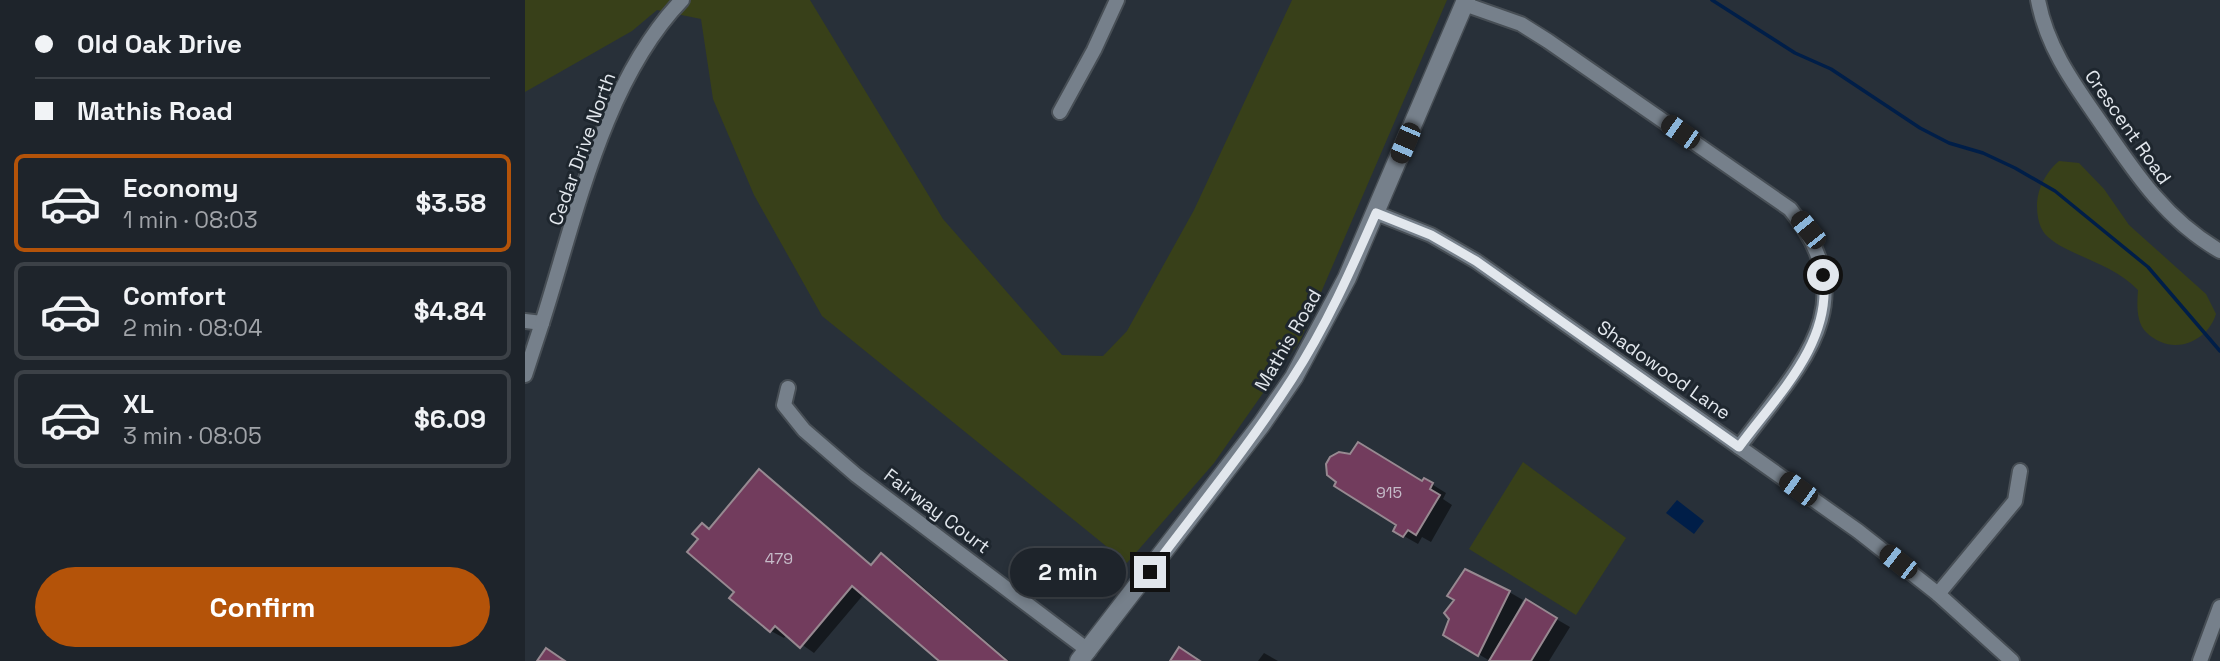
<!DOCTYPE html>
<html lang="en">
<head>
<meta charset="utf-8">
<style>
  :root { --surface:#1e242b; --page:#262c33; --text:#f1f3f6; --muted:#a1a4a9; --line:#3c4147; --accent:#b45309 }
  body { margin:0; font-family:"Space Grotesk",sans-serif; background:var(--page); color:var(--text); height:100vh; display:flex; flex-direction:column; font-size:26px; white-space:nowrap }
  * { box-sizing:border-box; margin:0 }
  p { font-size:23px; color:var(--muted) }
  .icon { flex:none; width:38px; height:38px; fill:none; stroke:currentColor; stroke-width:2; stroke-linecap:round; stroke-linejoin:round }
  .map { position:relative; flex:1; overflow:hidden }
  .sheet { display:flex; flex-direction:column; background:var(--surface); width:525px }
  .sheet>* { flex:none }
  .guide { display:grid; align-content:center; height:154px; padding:0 35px; background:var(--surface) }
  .end { position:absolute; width:32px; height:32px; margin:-16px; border:9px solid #e2e7ed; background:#111; box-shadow:0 0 0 4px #111 }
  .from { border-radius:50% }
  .bubble { position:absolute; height:49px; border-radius:24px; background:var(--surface); box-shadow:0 4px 10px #0003,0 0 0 2px var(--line); font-size:23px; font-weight:800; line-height:49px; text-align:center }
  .car { position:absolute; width:21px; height:42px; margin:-21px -10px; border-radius:9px; box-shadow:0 0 5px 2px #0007; background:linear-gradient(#222 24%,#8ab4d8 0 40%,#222 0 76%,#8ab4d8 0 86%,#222 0) }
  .guide b { display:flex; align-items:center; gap:24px; height:66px; font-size:26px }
  .guide b+b { border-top:2px solid var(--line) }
  .guide i { width:18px; height:18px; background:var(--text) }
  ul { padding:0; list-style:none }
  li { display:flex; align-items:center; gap:21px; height:98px; margin:0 14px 10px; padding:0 21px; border:4px solid var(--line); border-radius:10px }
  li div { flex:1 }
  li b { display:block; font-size:26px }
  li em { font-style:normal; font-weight:800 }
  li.on { border-color:var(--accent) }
  li>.icon { width:63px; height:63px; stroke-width:1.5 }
  .cta { display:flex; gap:14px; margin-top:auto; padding:14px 35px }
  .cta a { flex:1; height:80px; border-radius:42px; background:var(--accent); color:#fff; font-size:28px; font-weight:800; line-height:80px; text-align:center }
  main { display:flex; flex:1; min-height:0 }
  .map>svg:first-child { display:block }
</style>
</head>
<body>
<main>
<section class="sheet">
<div class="guide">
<b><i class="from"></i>Old Oak Drive</b>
<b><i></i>Mathis Road</b>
</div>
<ul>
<li class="on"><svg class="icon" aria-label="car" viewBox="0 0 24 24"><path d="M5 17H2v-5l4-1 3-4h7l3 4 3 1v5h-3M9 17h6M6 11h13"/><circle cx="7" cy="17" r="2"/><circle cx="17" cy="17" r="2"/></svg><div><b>Economy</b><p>1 min · 08:03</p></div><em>$3.58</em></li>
<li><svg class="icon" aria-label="car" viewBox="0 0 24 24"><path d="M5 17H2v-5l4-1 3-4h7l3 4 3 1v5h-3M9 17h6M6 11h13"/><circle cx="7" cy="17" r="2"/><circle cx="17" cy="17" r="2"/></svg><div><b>Comfort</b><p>2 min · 08:04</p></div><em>$4.84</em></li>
<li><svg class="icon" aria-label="car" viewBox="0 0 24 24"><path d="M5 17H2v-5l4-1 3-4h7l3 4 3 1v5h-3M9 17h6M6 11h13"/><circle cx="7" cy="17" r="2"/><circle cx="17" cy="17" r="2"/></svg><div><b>XL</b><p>3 min · 08:05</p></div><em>$6.09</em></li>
</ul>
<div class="cta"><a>Confirm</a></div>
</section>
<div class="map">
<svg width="1695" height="661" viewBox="0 0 1695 661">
  <rect width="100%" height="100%" fill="#283039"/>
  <g fill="#384019">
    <polygon points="0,0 285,0 418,219 537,355 578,356 602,331 669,210 767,0 922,0 776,339 689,463 602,563 297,316 229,195 188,99 176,19 132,10 107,31 0,92"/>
    <path d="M 1534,161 L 1554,163 L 1579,189 L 1604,225 L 1681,294 L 1691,314 C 1682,343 1646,357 1621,332 C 1611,322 1612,304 1613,290 C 1587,262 1539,255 1520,234 C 1513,225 1512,214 1512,203 C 1513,187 1522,171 1534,161 Z"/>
    <polygon points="998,462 1101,538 1051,615 944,549"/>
  </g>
  <polygon fill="#001e48" points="1152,500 1179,521 1169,534 1141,513"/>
  <g fill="#0007">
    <polygon points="234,472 348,565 356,555 369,562 484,661 417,661 339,594 289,653 262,634 259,638 246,631 206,597 211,592 175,539"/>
    <polygon points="900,480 921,493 918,499 927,505 906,542 897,537 893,544 870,531"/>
    <polygon points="984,592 998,600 985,626 988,627 1002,602 1045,627 1024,661 965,661 920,634"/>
    <polygon points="739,653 753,661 733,661"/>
  </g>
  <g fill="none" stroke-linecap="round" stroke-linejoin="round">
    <polyline stroke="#001e48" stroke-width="3.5" points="1187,0 1270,53 1306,69 1395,128 1424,143 1458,153 1490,168 1530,191 1623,267 1695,351"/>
  </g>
  <g fill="#723c5d" stroke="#978991" stroke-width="2">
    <polygon points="833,442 897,481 899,478 908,483 905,489 915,495 891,535 883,530 878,537 868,531 871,525 809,486 811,482 802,475 801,464 805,457 814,452 825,454"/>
    <polygon points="234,469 346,565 356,553 482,661 414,661 327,586 275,648 250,626 245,632 204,598 209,592 162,552 173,539 167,534 177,523 184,529"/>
    <polygon points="940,569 985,591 953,656 918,635 924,619 919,613 929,600 922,596"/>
    <polygon points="1001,599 1032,618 1006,661 964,661"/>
    <polygon points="654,647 675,661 645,661"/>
    <polygon points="21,648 40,661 12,661"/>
  </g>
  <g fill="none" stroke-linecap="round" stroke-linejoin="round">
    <g stroke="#474e55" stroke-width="18">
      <g id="minor">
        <path d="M 1513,0 C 1522,48 1549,84 1576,123 C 1610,173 1641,220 1695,251"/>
        <path d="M 939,4 L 996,24 L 1023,41 L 1265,209 C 1343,305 1273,367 1214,447"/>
        <polyline points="535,112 569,50 592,0"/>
        <polyline points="851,213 906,235 951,261 1333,531 1413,594 1487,661"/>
        <polyline points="0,321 17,323 0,375"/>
        <path d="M 17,323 C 51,217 78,82 157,0"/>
        <polyline points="263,388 259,405 279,430 331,475 564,651"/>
        <polyline points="1413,594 1490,501 1495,471"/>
        <polyline points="1675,661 1695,607"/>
      </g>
    </g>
    <g stroke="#474e55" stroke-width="21">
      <polyline id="tertiary" points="554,661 736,425 769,377 822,278 941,0"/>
    </g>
    <use href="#minor" stroke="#76808b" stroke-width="14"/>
    <use href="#tertiary" stroke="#76808b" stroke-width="18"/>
  </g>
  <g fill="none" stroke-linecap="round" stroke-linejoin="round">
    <path stroke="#e2e7ed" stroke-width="9" d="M 625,572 C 673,508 724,446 767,379 C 801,327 826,270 851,213 L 906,235 L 951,261 L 1214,447 C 1252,395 1308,343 1298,275"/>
  </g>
  <g text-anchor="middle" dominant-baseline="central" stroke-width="6" stroke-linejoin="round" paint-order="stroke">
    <g font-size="16" fill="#c6bcc9">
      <text x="864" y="492">915</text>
      <text x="254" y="558">479</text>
    </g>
    <g font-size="19" fill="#e2e7ed" stroke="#1e262e">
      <text transform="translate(1603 127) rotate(55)">Crescent Road</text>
      <text transform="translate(57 149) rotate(-70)">Cedar Drive North</text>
      <text transform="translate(763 340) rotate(-60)">Mathis Road</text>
      <text transform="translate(1139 370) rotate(35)">Shadowood Lane</text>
      <text transform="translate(412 511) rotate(37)">Fairway Court</text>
    </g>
  </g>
</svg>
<i class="end from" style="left:1298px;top:275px"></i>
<i class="end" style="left:625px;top:572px"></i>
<div class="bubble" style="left:485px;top:548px;width:116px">2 min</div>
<i class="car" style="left:1155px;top:132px;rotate:305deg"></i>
<i class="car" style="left:880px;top:143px;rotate:203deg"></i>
<i class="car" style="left:1283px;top:230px;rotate:321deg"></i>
<i class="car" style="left:1273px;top:489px;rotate:306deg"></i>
<i class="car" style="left:1373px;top:562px;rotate:308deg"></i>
</div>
</main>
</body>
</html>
